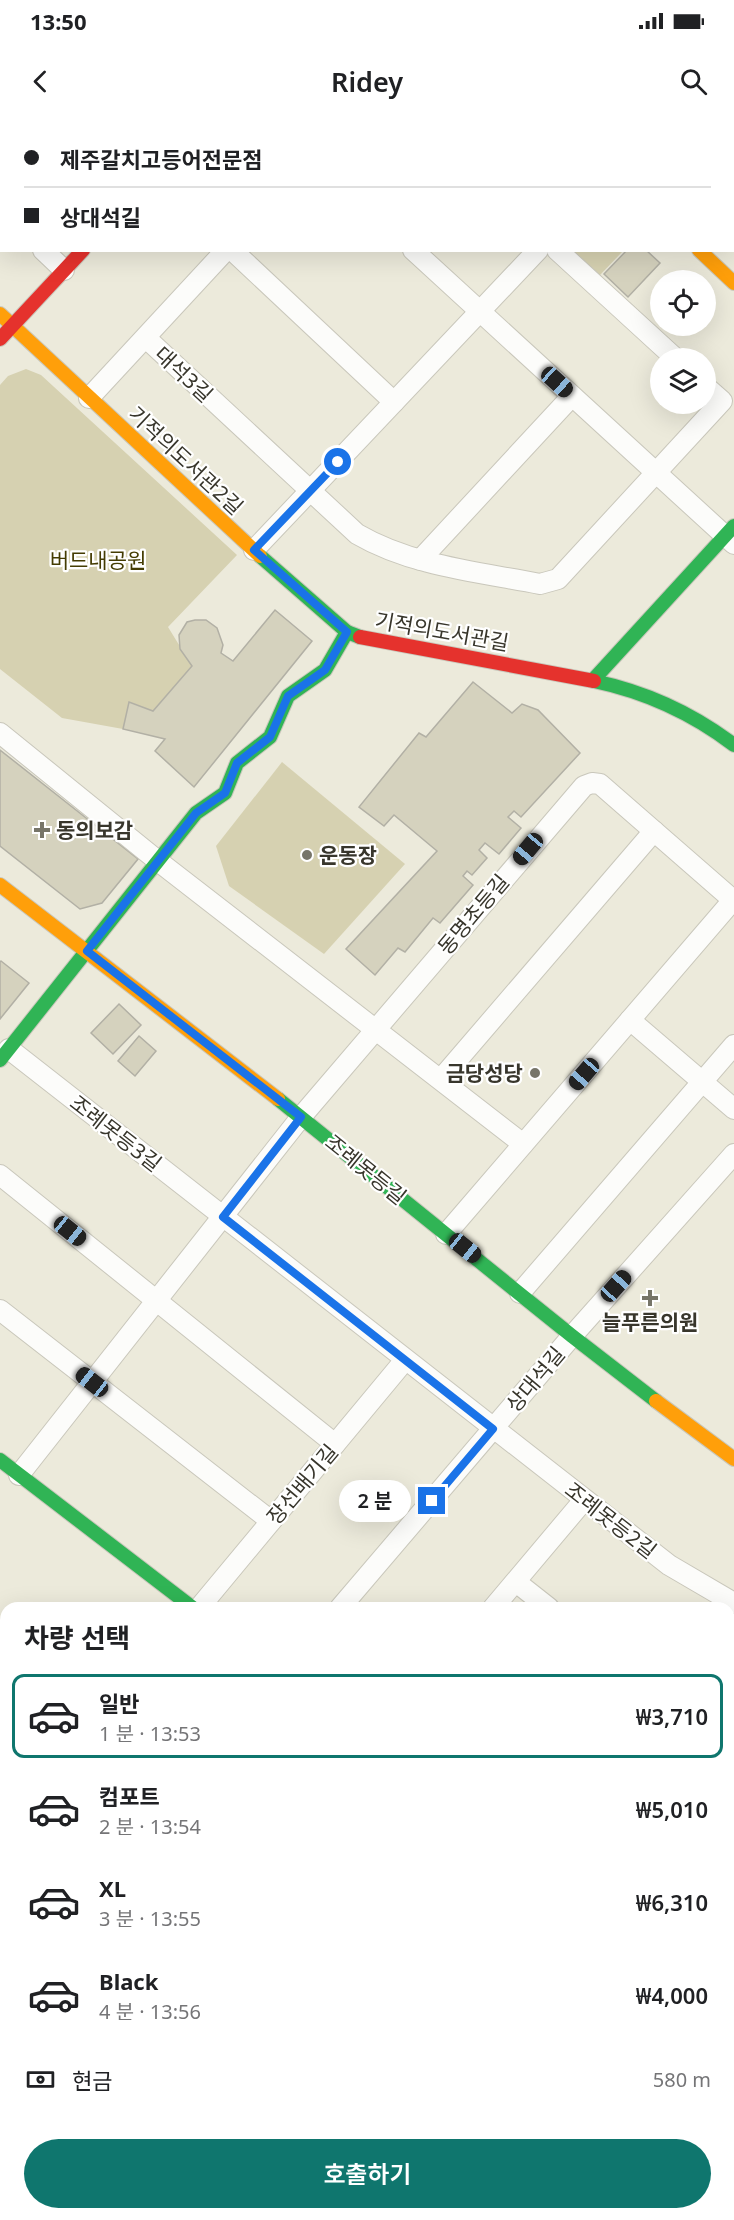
<!DOCTYPE html>
<html lang="ko">
<head>
<meta charset="utf-8">
<style>
  :root { --surface:#fff; --page:#f2f2f2; --text:#202124; --muted:#757577; --line:#e0e0e0; --accent:#0f766e }
  body { margin:0; font-family:"Noto Sans","Noto Sans KR",sans-serif; background:var(--page); color:var(--text); height:100vh; display:flex; flex-direction:column; font-size:22px; white-space:nowrap }
  * { box-sizing:border-box; margin:0 }
  p { font-size:20px; color:var(--muted) }
  .icon { flex:none; width:33px; height:33px; fill:none; stroke:currentColor; stroke-width:2; stroke-linecap:round; stroke-linejoin:round }
  .map { position:relative; flex:1; overflow:hidden }
  .panel { position:absolute; left:0px; top:1482px; width:735px; height:618px; display:flex; flex-direction:column; background:var(--surface); border-radius:18px 18px 0 0; box-shadow:0 6px 24px #0002 }
  .panel>* { flex:none }
  .guide { position:absolute; left:0px; top:0px; width:735px; height:132px; box-shadow:0 6px 24px #0002; display:grid; align-content:center; height:132px; padding:0 24px; background:var(--surface) }
  .buttons { position:absolute; left:650px; top:150px; display:grid; gap:12px }
  .buttons a { display:grid; place-items:center; width:66px; height:66px; border-radius:50%; background:var(--surface); box-shadow:0 6px 24px #0002; font-size:30px }
  .end { position:absolute; width:27px; height:27px; margin:-14px; border:8px solid #1a73e8; background:#fff; box-shadow:0 0 0 3px #fff }
  .from { border-radius:50% }
  .bubble { position:absolute; height:42px; border-radius:21px; background:var(--surface); box-shadow:0 6px 24px #0002; font-size:20px; font-weight:600; line-height:42px; text-align:center }
  .car { position:absolute; width:18px; height:36px; margin:-18px -9px; border-radius:8px; box-shadow:0 0 4px 2px #0007; background:linear-gradient(#222 24%,#8ab4d8 0 40%,#222 0 76%,#8ab4d8 0 86%,#222 0) }
  .guide b { display:flex; align-items:center; gap:21px; height:57px; font-size:22px }
  .guide b+b { border-top:2px solid var(--line) }
  .guide i { width:15px; height:15px; background:var(--text) }
  ul { padding:0; list-style:none }
  li { display:flex; align-items:center; gap:18px; height:84px; margin:0 12px 9px; padding:0 12px; border:3px solid transparent; border-radius:12px }
  li div { flex:1 }
  li b { display:block; font-size:22px }
  li em { font-style:normal; font-weight:600 }
  li.selected { border-color:var(--accent) }
  li>.icon { width:54px; height:54px; stroke-width:1.5 }
  h2 { padding:0 24px; font-size:27px; line-height:72px }
  .pay { display:flex; align-items:center; gap:15px; height:66px; padding:0 24px; font-size:22px }
  .pay p { margin-inline-start:auto }
  .primary-button { display:flex; gap:12px; margin-top:auto; padding:12px 24px }
  .primary-button a { flex:1; height:69px; border-radius:36px; background:var(--accent); color:#fff; font-size:24px; font-weight:600; line-height:69px; text-align:center }
  .status { display:flex; justify-content:space-between; align-items:center; height:42px; padding:0 30px; background:var(--surface); direction:ltr }
  .status svg { height:16px; fill:currentColor }
  header { display:flex; justify-content:space-between; align-items:center; height:78px; padding:0 24px; background:var(--surface); font-size:27px; font-weight:600 }
  .map>svg:first-child { display:block }
</style>
</head>
<body>
<div class="status"><b>13:50</b><svg viewBox="0 0 49 12"><path d="M0 12V9h3v3zM5 12V6h3v6zM10 12V3h3v9zM15 12V0h3v12zM26 1h20v11H26zM47 4h2v5h-2z"/></svg></div>
<header><svg class="icon" aria-label="back" viewBox="0 0 24 24"><path d="M15 5l-7 7 7 7"/></svg>Ridey<svg class="icon" aria-label="search" viewBox="0 0 24 24"><circle cx="10" cy="10" r="6"/><path d="M15 15l6 6"/></svg></header>
<div class="map">
<svg width="734" height="2100" viewBox="0 0 734 2100">
  <rect width="100%" height="100%" fill="#eceadb"/>
  <g fill="#d6d1b1">
    <polygon points="574,131 623,131 600,155"/>
    <polygon points="26,249 41,255 237,435 168,507 192,546 153,591 129,582 123,609 62,598 0,549 0,265 8,256"/>
    <polygon points="282,642 405,744 324,834 229,766 216,726"/>
    <polygon points="121,2094 414,2094 411,2100 132,2100"/>
  </g>
  <g fill="#d5d2be" stroke="#b2b0a5" stroke-width="1.5">
    <polygon points="627,130 646,130 660,143 628,177 604,154"/>
    <polygon points="275,490 312,521 194,667 155,631 165,619 123,609 129,582 153,591 192,546 180,529 179,515 187,502 195,500 206,500 217,508 223,525 221,533 233,541"/>
    <polygon points="473,562 512,593 522,584 538,590 580,633 521,697 514,691 508,697 521,708 499,734 485,723 479,730 487,738 472,755 467,751 463,756 473,765 440,803 433,798 405,832 398,828 375,855 346,829 437,731 394,695 384,706 359,687 419,613 426,617"/>
    <polygon points="0,630 138,739 102,783 80,789 0,726"/>
    <polygon points="1,841 29,863 0,899 0,842"/>
    <polygon points="119,884 141,905 113,934 91,913"/>
    <polygon points="139,916 156,931 135,956 118,941"/>
    <polygon points="6,1754 6,1803 0,1810 0,1761"/>
    <polygon points="734,2025 734,2066 729,2064 729,2036"/>
    <polygon points="729,2091 734,2093 734,2100 701,2100 703,2094 729,2094"/>
    <polygon points="454,2094 484,2094 481,2100 451,2100"/>
    <polygon points="564,2094 593,2094 590,2100 561,2100"/>
  </g>
  <g fill="none" stroke-linecap="round" stroke-linejoin="round">
    <g stroke="#c9c7bb" stroke-width="22">
      <g id="street">
        <polyline points="270,0 272,2"/>
        <polyline points="415,0 417,2"/>
        <polyline points="708,0 710,2"/>
        <polyline points="75,2 76,0"/>
        <polyline points="346,2 348,0"/>
        <polyline points="0,84 2,89"/>
        <polyline points="43,130 64,150"/>
        <polyline points="232,130 394,282"/>
        <polyline points="413,130 734,424"/>
        <polyline points="557,130 675,238"/>
        <path d="M 146,218 L 357,414 C 412,446 479,452 540,464 L 558,459 L 722,281 L 705,266"/>
        <polyline points="89,278 226,130"/>
        <polyline points="254,430 538,130"/>
        <polyline points="420,440 572,276"/>
        <polyline points="0,613 158,741 523,1024"/>
        <polyline points="630,900 734,989"/>
        <polyline points="9,929 669,1445 734,1483"/>
        <polyline points="441,959 654,711"/>
        <polyline points="0,1055 335,1324"/>
        <polyline points="446,1114 734,779"/>
        <polyline points="520,1173 734,925"/>
        <polyline points="0,1190 271,1401"/>
        <polyline points="19,1355 301,997 584,666 592,663 600,664 733,780"/>
        <polyline points="516,1462 549,1488"/>
        <polyline points="199,1488 405,1240"/>
        <polyline points="340,1488 572,1216 734,1034"/>
        <polyline points="493,1488 584,1380"/>
        <polyline points="729,1599 734,1601"/>
        <polyline points="729,1682 734,1670"/>
        <polyline points="729,1715 734,1717"/>
        <polyline points="0,1948 6,1940"/>
      </g>
    </g>
    <g stroke="#c9c7bb" stroke-width="16">
      <g id="fast">
        <polyline points="260,436 347,512"/>
        <polyline points="594,559 734,406"/>
        <path d="M 594,561 C 646,572 692,593 734,625"/>
        <polyline points="0,940 196,693 225,673 237,643 270,617 288,576 325,550 347,512 360,517"/>
        <polyline points="278,979 572,1216 656,1281"/>
        <polyline points="0,1340 193,1488"/>
        <polyline points="729,1841 734,1843"/>
        <polyline points="0,2067 6,2071"/>
      </g>
    </g>
    <g stroke="#c9c7bb" stroke-width="16">
      <g id="slow">
        <polyline points="556,0 558,2"/>
        <polyline points="204,2 205,0"/>
        <polyline points="699,130 734,163"/>
        <polyline points="0,194 260,436"/>
        <polyline points="0,765 278,979"/>
        <polyline points="656,1281 734,1339"/>
        <polyline points="38,2094 47,2100"/>
      </g>
    </g>
    <g stroke="#c9c7bb" stroke-width="16">
      <g id="jam">
        <polyline points="0,219 83,130"/>
        <polyline points="360,517 594,561"/>
      </g>
    </g>
    <use href="#street" stroke="#fcfcfa" stroke-width="20"/>
    <use href="#fast" stroke="#30b455" stroke-width="14"/>
    <use href="#slow" stroke="#ff9f0a" stroke-width="14"/>
    <use href="#jam" stroke="#e5322d" stroke-width="14"/>
  </g>
  <g fill="none" stroke-linecap="round" stroke-linejoin="round">
    <polyline stroke="#1a73e8" stroke-width="8" points="338,342 254,430 347,512 325,550 288,576 270,617 237,643 225,673 196,693 87,831 301,997 223,1097 493,1309 432,1381"/>
  </g>
  <g fill="#777569" stroke="#fff" stroke-width="2">
    <path d="M39 701h6v6h6v6h-6v6h-6v-6h-6v-6h6z"/>
    <circle cx="307" cy="735" r="6"/>
    <circle cx="535" cy="953" r="6"/>
    <path d="M647 1169h6v6h6v6h-6v6h-6v-6h-6v-6h6z"/>
  </g>
  <g text-anchor="middle" dominant-baseline="central" stroke-width="4.5" stroke-linejoin="round" paint-order="stroke">
    <g font-size="21" fill="#38362c" stroke="#fff">
      <text transform="translate(184 254) rotate(43)">대석3길</text>
      <text transform="translate(186 340) rotate(43)">기적의도서관2길</text>
      <text transform="translate(442 511) rotate(10)">기적의도서관길</text>
      <text transform="translate(473 794) rotate(-50)">동명초등길</text>
      <text transform="translate(116 1013) rotate(38)">조례못등3길</text>
      <text transform="translate(366 1049) rotate(39)">조례못등길</text>
      <text transform="translate(535 1259) rotate(-50)">상대석길</text>
      <text transform="translate(302 1364) rotate(-50)">장선배기길</text>
      <text transform="translate(611 1400) rotate(38)">조례못등2길</text>
    </g>
    <g font-size="21" fill="#443c03" stroke="#fff">
      <text x="98" y="440">버드내공원</text>
    </g>
    <g font-size="21" font-weight="bold" fill="#38362c" stroke="#fff" text-anchor="start">
      <text x="56" y="710">동의보감</text>
      <text x="319" y="735">운동장</text>
      <text x="523" y="953" text-anchor="end">금당성당</text>
      <text x="650" y="1202" text-anchor="middle">늘푸른의원</text>
    </g>
  </g>
</svg>
<div class="buttons">
<a><svg class="icon" aria-label="locate" viewBox="0 0 24 24"><circle cx="12" cy="12" r="6"/><path d="M12 2v4M12 18v4M2 12h4M18 12h4"/></svg></a>
<a><svg class="icon" aria-label="layers" viewBox="0 0 24 24"><path d="M12 4l9 5-9 5-9-5zM3 14l9 5 9-5"/></svg></a>
</div>
<i class="end from" style="left:338px;top:342px"></i>
<i class="end" style="left:432px;top:1381px"></i>
<div class="bubble" style="left:339px;top:1360px;width:72px">2 분</div>
<i class="car" style="left:557px;top:262px;rotate:132deg"></i>
<i class="car" style="left:528px;top:729px;rotate:220deg"></i>
<i class="car" style="left:584px;top:954px;rotate:221deg"></i>
<i class="car" style="left:70px;top:1111px;rotate:129deg"></i>
<i class="car" style="left:465px;top:1128px;rotate:129deg"></i>
<i class="car" style="left:616px;top:1166px;rotate:42deg"></i>
<i class="car" style="left:92px;top:1262px;rotate:308deg"></i>
<div class="guide">
<b><i class="from"></i>제주갈치고등어전문점</b>
<b><i></i>상대석길</b>
</div>
<section class="panel">
<h2>차량 선택</h2>
<ul>
<li class="selected"><svg class="icon" aria-label="car" viewBox="0 0 24 24"><path d="M5 17H2v-5l4-1 3-4h7l3 4 3 1v5h-3M9 17h6M6 11h13"/><circle cx="7" cy="17" r="2"/><circle cx="17" cy="17" r="2"/></svg><div><b>일반</b><p>1 분 · 13:53</p></div><em>₩3,710</em></li>
<li><svg class="icon" aria-label="car" viewBox="0 0 24 24"><path d="M5 17H2v-5l4-1 3-4h7l3 4 3 1v5h-3M9 17h6M6 11h13"/><circle cx="7" cy="17" r="2"/><circle cx="17" cy="17" r="2"/></svg><div><b>컴포트</b><p>2 분 · 13:54</p></div><em>₩5,010</em></li>
<li><svg class="icon" aria-label="car" viewBox="0 0 24 24"><path d="M5 17H2v-5l4-1 3-4h7l3 4 3 1v5h-3M9 17h6M6 11h13"/><circle cx="7" cy="17" r="2"/><circle cx="17" cy="17" r="2"/></svg><div><b>XL</b><p>3 분 · 13:55</p></div><em>₩6,310</em></li>
<li><svg class="icon" aria-label="car" viewBox="0 0 24 24"><path d="M5 17H2v-5l4-1 3-4h7l3 4 3 1v5h-3M9 17h6M6 11h13"/><circle cx="7" cy="17" r="2"/><circle cx="17" cy="17" r="2"/></svg><div><b>Black</b><p>4 분 · 13:56</p></div><em>₩4,000</em></li>
</ul>
<div class="pay"><svg class="icon" aria-label="cash" viewBox="0 0 24 24"><path d="M3 7h18v10H3z"/><circle cx="12" cy="12" r="2"/></svg>현금<p>580 m</p></div>
<div class="primary-button"><a>호출하기</a></div>
</section>
</div>
</body>
</html>
